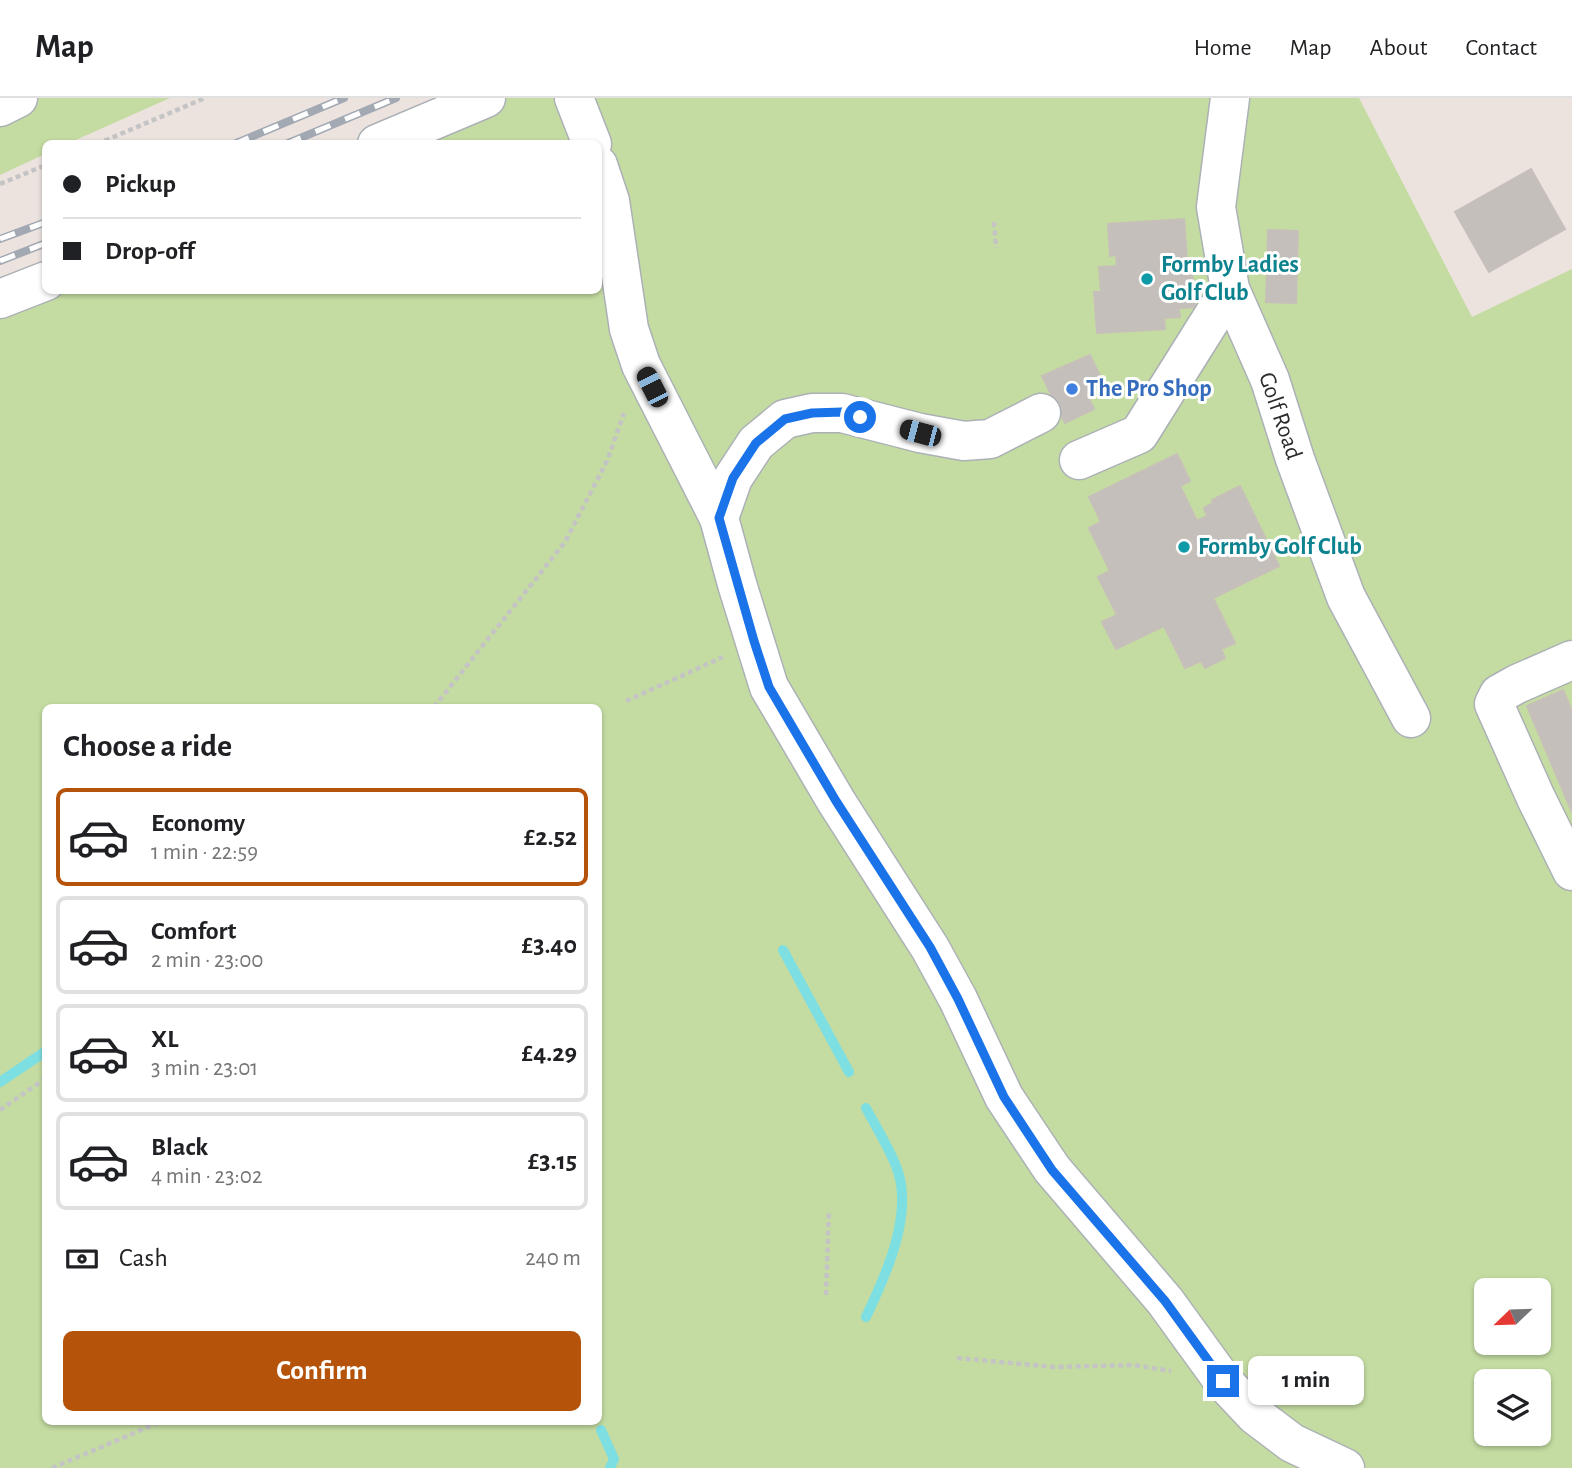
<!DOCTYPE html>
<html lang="en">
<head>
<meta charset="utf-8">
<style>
  :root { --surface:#fff; --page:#f2f2f2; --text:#202124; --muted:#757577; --line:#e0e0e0; --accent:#b45309 }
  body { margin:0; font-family:"Alegreya Sans",sans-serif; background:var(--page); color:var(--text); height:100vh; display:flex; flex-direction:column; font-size:26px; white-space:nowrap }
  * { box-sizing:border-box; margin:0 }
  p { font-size:23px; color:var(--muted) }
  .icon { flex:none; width:38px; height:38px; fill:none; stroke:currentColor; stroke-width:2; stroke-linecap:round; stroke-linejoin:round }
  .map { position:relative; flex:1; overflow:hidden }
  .sheet { position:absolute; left:42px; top:606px; width:560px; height:721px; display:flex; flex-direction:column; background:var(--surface); border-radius:10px; box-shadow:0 2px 5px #0004 }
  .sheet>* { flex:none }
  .hud { position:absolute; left:42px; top:42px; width:560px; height:154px; border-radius:10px; box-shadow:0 2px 5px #0004; display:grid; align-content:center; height:154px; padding:0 21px; background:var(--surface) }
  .needle { width:46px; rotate:247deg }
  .controls { position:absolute; left:1474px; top:1180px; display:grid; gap:14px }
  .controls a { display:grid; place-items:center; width:77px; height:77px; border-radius:10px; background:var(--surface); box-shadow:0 2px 5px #0004; font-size:35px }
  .end { position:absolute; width:32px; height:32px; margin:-16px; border:9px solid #1a73e8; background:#fff; box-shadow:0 0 0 4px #fff }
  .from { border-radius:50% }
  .bubble { position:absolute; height:49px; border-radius:10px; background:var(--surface); box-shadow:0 2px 5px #0004; font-size:23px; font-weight:700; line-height:49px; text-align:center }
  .car { position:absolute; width:21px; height:42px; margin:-21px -10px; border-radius:9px; box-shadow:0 0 5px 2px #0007; background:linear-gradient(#222 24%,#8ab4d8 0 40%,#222 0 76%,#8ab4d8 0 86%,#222 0) }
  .hud b { display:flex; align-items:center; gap:24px; height:66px; font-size:26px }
  .hud b+b { border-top:2px solid var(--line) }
  .hud i { width:18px; height:18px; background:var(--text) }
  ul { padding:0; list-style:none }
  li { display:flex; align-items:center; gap:21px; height:98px; margin:0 14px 10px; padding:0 7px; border:4px solid var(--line); border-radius:10px }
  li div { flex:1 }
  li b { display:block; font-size:26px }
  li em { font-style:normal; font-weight:700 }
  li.selected { border-color:var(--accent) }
  li>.icon { width:63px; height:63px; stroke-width:1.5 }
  h2 { padding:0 21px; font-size:32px; line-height:84px }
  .pay { display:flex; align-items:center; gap:18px; height:77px; padding:0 21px; font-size:26px }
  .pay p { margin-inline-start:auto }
  .cta { display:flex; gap:14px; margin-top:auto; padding:14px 21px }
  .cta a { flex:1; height:80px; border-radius:10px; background:var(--accent); color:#fff; font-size:28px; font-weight:700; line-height:80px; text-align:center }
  header { display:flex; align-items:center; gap:42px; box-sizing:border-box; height:98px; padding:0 35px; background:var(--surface); border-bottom:2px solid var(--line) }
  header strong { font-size:33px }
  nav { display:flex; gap:38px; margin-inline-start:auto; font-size:24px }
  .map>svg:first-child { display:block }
</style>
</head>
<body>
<header>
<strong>Map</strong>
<nav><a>Home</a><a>Map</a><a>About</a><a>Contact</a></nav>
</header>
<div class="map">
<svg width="1572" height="1370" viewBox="0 0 1572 1370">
  <rect width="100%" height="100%" fill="#ece3df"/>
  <g fill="#c4dca2" fill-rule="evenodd">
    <polygon points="32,0 170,0 69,45 46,46 45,56 0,77 0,17"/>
    <path d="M 464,0 L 1359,0 L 1472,219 L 1572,171 L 1572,1370 L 0,1370 L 0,193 L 598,192 L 598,46 L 355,45 ZM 46,609 L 598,609 L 598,1323 L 46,1323 ZM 1486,1192 L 1538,1192 L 1538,1244 L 1486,1244 ZM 1486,1283 L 1538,1283 L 1538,1335 L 1486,1335 Z"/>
  </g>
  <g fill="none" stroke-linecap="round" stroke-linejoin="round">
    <g stroke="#7edfe2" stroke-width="10">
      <polyline points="783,852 849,974"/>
      <polyline points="0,984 46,953"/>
      <path d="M 866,1010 C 876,1029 888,1048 896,1068 C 915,1114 886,1177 866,1219"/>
      <polyline points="601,1332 614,1361 610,1370"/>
    </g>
  </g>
  <g fill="#c4bfbb" stroke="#c7bfb9" stroke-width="2">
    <polygon points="1531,71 1565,131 1489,174 1455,114"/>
    <polygon points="1184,121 1187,161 1191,161 1195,209 1179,210 1180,219 1164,220 1165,231 1097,235 1094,194 1101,194 1099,169 1117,168 1116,157 1110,158 1108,126"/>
    <polygon points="1268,132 1298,133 1296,205 1266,204"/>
    <polygon points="1090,257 1104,286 1086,295 1094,311 1065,325 1042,278"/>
    <polygon points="1177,356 1190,383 1180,388 1197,423 1207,418 1204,410 1213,405 1212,402 1240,388 1279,468 1213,500 1235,545 1221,551 1225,560 1205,570 1201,563 1185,570 1164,528 1116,551 1102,524 1117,517 1098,479 1110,473 1089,430 1101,424 1089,399"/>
    <polygon points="1563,592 1572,613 1572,714 1527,608"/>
  </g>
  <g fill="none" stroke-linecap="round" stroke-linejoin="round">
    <g stroke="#acb1b6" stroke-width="41">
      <g id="minor">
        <polyline points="574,0 592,46"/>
        <polyline points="1230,0 1216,109 1230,191 1270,282 1295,361 1346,499 1411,620"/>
        <polyline points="0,9 18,0"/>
        <polyline points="377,46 486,0"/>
        <polyline points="598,67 610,103 629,231 641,267 719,420"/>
        <polyline points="0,201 46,183"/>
        <polyline points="1041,315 990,341 964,343 920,335 842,315 812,315 785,321 756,345 733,380 719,420 737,486 769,589 836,703 930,850 958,901 1004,999 1052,1071 1165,1203 1223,1283 1255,1317 1292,1345 1345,1370"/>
        <polyline points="1079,362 1139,336 1230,191"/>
        <polyline points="1572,562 1517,586 1499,596 1494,606 1536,700 1572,773"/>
      </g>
    </g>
    <g stroke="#c4c4c4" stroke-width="4.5" stroke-dasharray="5 3.5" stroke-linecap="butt">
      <polyline points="97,46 205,0"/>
      <polyline points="0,86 46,67"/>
      <polyline points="994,124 996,150"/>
      <polyline points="626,603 723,559"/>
      <polyline points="434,609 565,444 607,363 624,315"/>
      <polyline points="0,1012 46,980"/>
      <polyline points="826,1197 829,1112"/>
      <polyline points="957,1260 1054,1269 1134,1267 1171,1273"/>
      <polyline points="52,1370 160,1324"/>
    </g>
    <use href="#minor" stroke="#fff" stroke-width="38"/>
    <g stroke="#a2a9b3" stroke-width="8">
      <g id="rail">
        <polyline points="234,46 344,0"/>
        <polyline points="286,46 396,0"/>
        <polyline points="0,141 46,124"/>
        <polyline points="0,163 46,145"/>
      </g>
    </g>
    <use href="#rail" stroke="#fff" stroke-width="5" stroke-dasharray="16" stroke-linecap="butt"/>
  </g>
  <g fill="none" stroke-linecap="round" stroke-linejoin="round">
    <polyline stroke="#1a73e8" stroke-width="9" points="860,319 842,314 812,315 785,321 756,345 733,380 719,420 754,543 769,589 836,703 930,849 958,901 1004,999 1052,1072 1165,1203 1223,1283"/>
  </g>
  <g fill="#0f9aa8" stroke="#fff" stroke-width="2.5">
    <circle cx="1147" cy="181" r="7"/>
    <circle cx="1184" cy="449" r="7"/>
  </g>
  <circle fill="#3f7fe0" stroke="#fff" stroke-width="2.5" cx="1072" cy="291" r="7"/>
  <g text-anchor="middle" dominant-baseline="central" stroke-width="6" stroke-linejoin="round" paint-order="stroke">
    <g font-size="24" font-weight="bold" fill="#0d838f" stroke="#fff" text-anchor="start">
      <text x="1161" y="167">Formby Ladies<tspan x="1161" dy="28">Golf Club</tspan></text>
      <text x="1198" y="449">Formby Golf Club</text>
    </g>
    <g font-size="24" font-weight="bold" fill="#366cbe" stroke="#fff" text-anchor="start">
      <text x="1086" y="291">The Pro Shop</text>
    </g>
    <g font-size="24" fill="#2b2b2b" stroke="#fff">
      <text transform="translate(1280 318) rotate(71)">Golf Road</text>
    </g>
  </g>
</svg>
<div class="controls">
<a><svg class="needle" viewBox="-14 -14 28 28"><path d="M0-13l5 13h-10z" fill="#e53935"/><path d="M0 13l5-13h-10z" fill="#757577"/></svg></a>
<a><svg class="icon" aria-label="layers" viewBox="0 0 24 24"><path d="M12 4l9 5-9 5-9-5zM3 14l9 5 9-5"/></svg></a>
</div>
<i class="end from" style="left:860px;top:319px"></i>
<i class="end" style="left:1223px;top:1283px"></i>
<div class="bubble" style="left:1248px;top:1258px;width:116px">1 min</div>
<i class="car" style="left:652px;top:289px;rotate:333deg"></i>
<i class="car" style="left:920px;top:335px;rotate:285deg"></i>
<div class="hud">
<b><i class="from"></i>Pickup</b>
<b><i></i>Drop-off</b>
</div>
<section class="sheet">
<h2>Choose a ride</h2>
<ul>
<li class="selected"><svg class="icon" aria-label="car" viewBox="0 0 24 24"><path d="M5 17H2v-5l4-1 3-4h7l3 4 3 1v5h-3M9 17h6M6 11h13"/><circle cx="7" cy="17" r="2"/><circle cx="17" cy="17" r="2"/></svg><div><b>Economy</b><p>1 min · 22:59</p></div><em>£2.52</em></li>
<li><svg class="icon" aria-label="car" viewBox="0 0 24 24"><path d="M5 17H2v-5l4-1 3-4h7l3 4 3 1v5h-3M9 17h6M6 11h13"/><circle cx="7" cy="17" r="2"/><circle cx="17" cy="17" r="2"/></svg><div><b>Comfort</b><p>2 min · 23:00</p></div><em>£3.40</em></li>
<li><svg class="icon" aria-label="car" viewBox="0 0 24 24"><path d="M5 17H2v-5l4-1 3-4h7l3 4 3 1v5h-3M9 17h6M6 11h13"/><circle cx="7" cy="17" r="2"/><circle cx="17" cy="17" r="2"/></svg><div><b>XL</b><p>3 min · 23:01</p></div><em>£4.29</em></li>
<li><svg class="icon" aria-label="car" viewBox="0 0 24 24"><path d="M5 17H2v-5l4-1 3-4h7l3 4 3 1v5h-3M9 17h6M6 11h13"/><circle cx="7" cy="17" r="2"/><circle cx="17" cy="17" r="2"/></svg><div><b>Black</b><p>4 min · 23:02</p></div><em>£3.15</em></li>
</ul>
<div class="pay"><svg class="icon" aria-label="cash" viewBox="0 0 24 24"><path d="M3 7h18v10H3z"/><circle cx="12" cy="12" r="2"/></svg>Cash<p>240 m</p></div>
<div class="cta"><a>Confirm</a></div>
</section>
</div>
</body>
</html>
